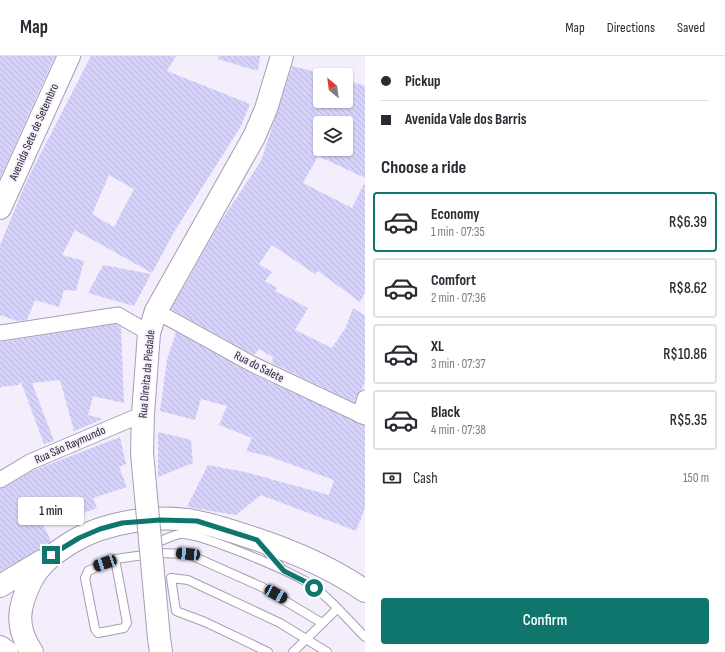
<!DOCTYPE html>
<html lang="en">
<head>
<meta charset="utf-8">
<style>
  :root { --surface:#fff; --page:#f7f7f7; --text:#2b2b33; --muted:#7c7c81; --line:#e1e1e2; --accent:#0f766e }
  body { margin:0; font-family:"Sofia Sans Condensed",sans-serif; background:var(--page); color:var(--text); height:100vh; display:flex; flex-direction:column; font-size:15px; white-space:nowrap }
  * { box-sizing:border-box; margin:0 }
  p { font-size:13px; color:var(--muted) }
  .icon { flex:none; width:22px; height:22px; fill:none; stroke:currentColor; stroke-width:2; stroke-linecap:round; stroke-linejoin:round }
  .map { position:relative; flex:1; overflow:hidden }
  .drawer { display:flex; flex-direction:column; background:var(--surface); width:360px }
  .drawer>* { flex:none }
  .hud { display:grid; align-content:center; height:88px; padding:0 16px; background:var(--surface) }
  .needle { width:26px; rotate:331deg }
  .tools { position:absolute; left:313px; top:12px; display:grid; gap:8px }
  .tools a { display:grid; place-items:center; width:40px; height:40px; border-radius:4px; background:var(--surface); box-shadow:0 1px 3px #0004; font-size:20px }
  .end { position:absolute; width:18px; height:18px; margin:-9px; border:5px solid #0f766e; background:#fff; box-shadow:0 0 0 2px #fff }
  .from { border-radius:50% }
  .bubble { position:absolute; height:28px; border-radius:4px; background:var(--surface); box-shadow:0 1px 3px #0004; font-size:13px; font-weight:600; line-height:28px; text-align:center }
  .car { position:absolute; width:12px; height:24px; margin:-12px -6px; border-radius:5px; box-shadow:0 0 3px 1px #0007; background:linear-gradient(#222 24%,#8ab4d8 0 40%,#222 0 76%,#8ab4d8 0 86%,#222 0) }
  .hud b { display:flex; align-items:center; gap:14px; height:38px; font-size:15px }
  .hud b+b { border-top:1px solid var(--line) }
  .hud i { width:10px; height:10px; background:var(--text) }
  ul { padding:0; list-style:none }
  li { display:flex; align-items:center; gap:12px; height:60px; margin:0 8px 6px; padding:0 8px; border:2px solid var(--line); border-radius:4px }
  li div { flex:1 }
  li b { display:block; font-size:15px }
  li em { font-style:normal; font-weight:600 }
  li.selected { border-color:var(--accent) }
  li>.icon { width:36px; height:36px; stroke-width:1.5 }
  h2 { padding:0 16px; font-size:18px; line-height:48px }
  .pay { display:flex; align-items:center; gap:10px; height:44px; padding:0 16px; font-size:15px }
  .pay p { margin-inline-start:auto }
  .primary-button { display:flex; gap:8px; margin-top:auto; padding:8px 16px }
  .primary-button a { flex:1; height:46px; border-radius:4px; background:var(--accent); color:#fff; font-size:16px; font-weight:600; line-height:46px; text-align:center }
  header { display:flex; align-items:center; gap:24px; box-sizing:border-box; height:56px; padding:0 20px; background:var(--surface); border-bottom:1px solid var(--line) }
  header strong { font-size:19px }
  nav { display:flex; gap:22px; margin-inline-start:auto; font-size:14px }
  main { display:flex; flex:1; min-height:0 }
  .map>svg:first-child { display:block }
</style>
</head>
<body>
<header>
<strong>Map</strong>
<nav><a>Map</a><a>Directions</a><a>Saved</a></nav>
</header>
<main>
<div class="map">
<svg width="365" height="596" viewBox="0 0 365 596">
  <defs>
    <pattern id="building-back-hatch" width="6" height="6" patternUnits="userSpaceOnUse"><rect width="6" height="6" fill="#d5d2fb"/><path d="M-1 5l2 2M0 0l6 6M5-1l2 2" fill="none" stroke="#b7b4d7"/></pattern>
  </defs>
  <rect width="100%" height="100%" fill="#f4edfc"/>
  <g fill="url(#building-back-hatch)" fill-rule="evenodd">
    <polygon points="0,0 55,0 0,122"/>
    <path d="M 91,0 L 176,0 L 167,15 L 250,48 L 241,70 L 174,176 L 152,217 L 75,174 L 62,199 L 84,205 L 76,235 L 64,234 L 59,251 L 35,244 L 27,264 L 17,265 L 0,259 L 0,189 L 27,124 ZM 109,119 L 134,133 L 114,171 L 92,158 Z"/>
    <polygon points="219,0 260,0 258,15 218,3"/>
    <path d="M 292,10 L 320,17 L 320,45 L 346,45 L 346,24 L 365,30 L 365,122 L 318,100 L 303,127 L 352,152 L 365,126 L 365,237 L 360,246 L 318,215 L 315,218 L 272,189 L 259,208 L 272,216 L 265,225 L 277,232 L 275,235 L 308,252 L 295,274 L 332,292 L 346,271 L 353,252 L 365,259 L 365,325 L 362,333 L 359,336 L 354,346 L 272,307 L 273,301 L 259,293 L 254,299 L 171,253 L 221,165 L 261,105 ZM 320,62 L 334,67 L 346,67 L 346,93 L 320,93 Z"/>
    <polygon points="103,209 151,218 134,250 88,237"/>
    <polygon points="116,268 121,271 124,347 93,340 88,359 103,363 74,375 60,324 32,327 54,385 44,388 21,326 18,329 0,331 0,286"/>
    <polygon points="176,276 248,316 365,370 365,452 356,475 261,439 236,459 187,451 208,409 245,416 329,439 334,424 268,400 246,395 252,382 219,369 227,350 201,343 195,364 160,355 167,304"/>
    <polygon points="158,376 191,384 193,407 158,421"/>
    <polygon points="120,381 126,408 119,411 127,431 93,442 97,452 81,458 74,440 37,456 51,485 41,493 0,515 0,433 32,415"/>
  </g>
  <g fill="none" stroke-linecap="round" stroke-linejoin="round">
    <g stroke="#a79db4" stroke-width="10">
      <g id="lane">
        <path d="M 152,489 C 161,485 170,480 180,478 C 199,476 286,514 305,525 C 328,539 346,562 365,581"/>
        <polyline points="265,493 282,513"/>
        <polyline points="115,503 127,567 124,572 98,577 95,573 85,522 88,515 115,503 159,497 188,498 262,531 322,567"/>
        <polyline points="268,596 205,566 176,555 171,522 188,524 280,567 327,596"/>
        <polyline points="293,596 337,553"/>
      </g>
    </g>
    <g stroke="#a79db4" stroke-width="17">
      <g id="street">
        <polyline points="156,255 252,308 365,361"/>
        <polyline points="0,277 118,259 149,277"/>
        <polyline points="360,359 365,342"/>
        <polyline points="0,424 30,406 143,358"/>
      </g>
    </g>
    <g stroke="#a79db4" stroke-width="24">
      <g id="secondary">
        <polyline points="0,152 69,0"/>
        <polyline points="142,397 143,358 149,277 156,255 254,81 266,53 282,0"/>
        <polyline points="0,530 42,505"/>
        <polyline points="159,582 161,596"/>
        <polyline points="0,591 7,596"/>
        <path d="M 32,596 C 15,571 18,551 31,525 C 40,507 56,496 72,486 C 105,466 160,457 198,466 C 218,470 237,477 256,483 C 295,496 332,512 365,535"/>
      </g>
    </g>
    <use href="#lane" stroke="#fff" stroke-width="8"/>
    <use href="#street" stroke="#fff" stroke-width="15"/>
    <use href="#secondary" stroke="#fff" stroke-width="22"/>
    <g stroke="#a79db4" stroke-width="24" stroke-linecap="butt">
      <polyline id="secondary-bridge" points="142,397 159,582"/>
    </g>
    <use href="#secondary-bridge" stroke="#fff" stroke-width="22"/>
  </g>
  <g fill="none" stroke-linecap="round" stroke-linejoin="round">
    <polyline stroke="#0f766e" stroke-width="5" points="51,499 79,482 100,473 122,467 160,464 197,465 257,484 284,515 306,526 314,532"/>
  </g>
  <g text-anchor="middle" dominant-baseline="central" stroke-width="3" stroke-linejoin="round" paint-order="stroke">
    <g font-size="12" fill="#2a252f" stroke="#f4edfc">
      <text transform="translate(34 76) rotate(-66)">Avenida Sete de Setembro</text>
      <text transform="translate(259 311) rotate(27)">Rua do Salete</text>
      <text transform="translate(147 318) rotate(-85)">Rua Direita da Piedade</text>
      <text transform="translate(70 389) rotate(-24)">Rua São Raymundo</text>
    </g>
  </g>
</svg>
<div class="tools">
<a><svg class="needle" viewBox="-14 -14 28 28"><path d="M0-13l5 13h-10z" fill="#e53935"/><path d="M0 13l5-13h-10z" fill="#7c7c81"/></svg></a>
<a><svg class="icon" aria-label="layers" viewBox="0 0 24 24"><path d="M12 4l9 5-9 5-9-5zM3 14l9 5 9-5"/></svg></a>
</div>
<i class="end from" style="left:314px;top:532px"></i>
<i class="end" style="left:51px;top:499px"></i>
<div class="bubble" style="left:18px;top:441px;width:66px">1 min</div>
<i class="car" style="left:188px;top:498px;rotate:275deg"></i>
<i class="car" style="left:105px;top:507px;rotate:251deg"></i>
<i class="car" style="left:276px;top:538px;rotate:119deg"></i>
</div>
<section class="drawer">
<div class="hud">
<b><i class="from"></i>Pickup</b>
<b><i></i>Avenida Vale dos Barris</b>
</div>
<h2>Choose a ride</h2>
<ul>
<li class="selected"><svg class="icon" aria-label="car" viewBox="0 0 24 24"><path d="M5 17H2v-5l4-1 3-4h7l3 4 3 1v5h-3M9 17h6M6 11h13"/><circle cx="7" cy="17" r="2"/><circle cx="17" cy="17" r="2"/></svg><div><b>Economy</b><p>1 min · 07:35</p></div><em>R$6.39</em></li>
<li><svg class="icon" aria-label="car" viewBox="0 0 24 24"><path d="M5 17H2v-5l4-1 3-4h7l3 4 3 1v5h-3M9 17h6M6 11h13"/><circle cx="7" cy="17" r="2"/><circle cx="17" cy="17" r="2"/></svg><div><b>Comfort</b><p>2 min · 07:36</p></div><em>R$8.62</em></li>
<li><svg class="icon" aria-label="car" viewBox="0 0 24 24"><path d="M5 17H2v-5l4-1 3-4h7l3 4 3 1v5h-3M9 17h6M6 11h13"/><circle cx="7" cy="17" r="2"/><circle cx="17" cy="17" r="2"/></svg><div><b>XL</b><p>3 min · 07:37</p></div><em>R$10.86</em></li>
<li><svg class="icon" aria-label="car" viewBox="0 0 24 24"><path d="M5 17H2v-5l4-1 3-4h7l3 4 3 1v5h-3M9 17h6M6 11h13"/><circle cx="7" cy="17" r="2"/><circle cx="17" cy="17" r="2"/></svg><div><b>Black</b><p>4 min · 07:38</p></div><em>R$5.35</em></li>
</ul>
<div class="pay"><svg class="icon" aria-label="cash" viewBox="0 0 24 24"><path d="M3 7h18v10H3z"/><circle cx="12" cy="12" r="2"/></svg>Cash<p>150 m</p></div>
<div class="primary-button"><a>Confirm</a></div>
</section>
</main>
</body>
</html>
